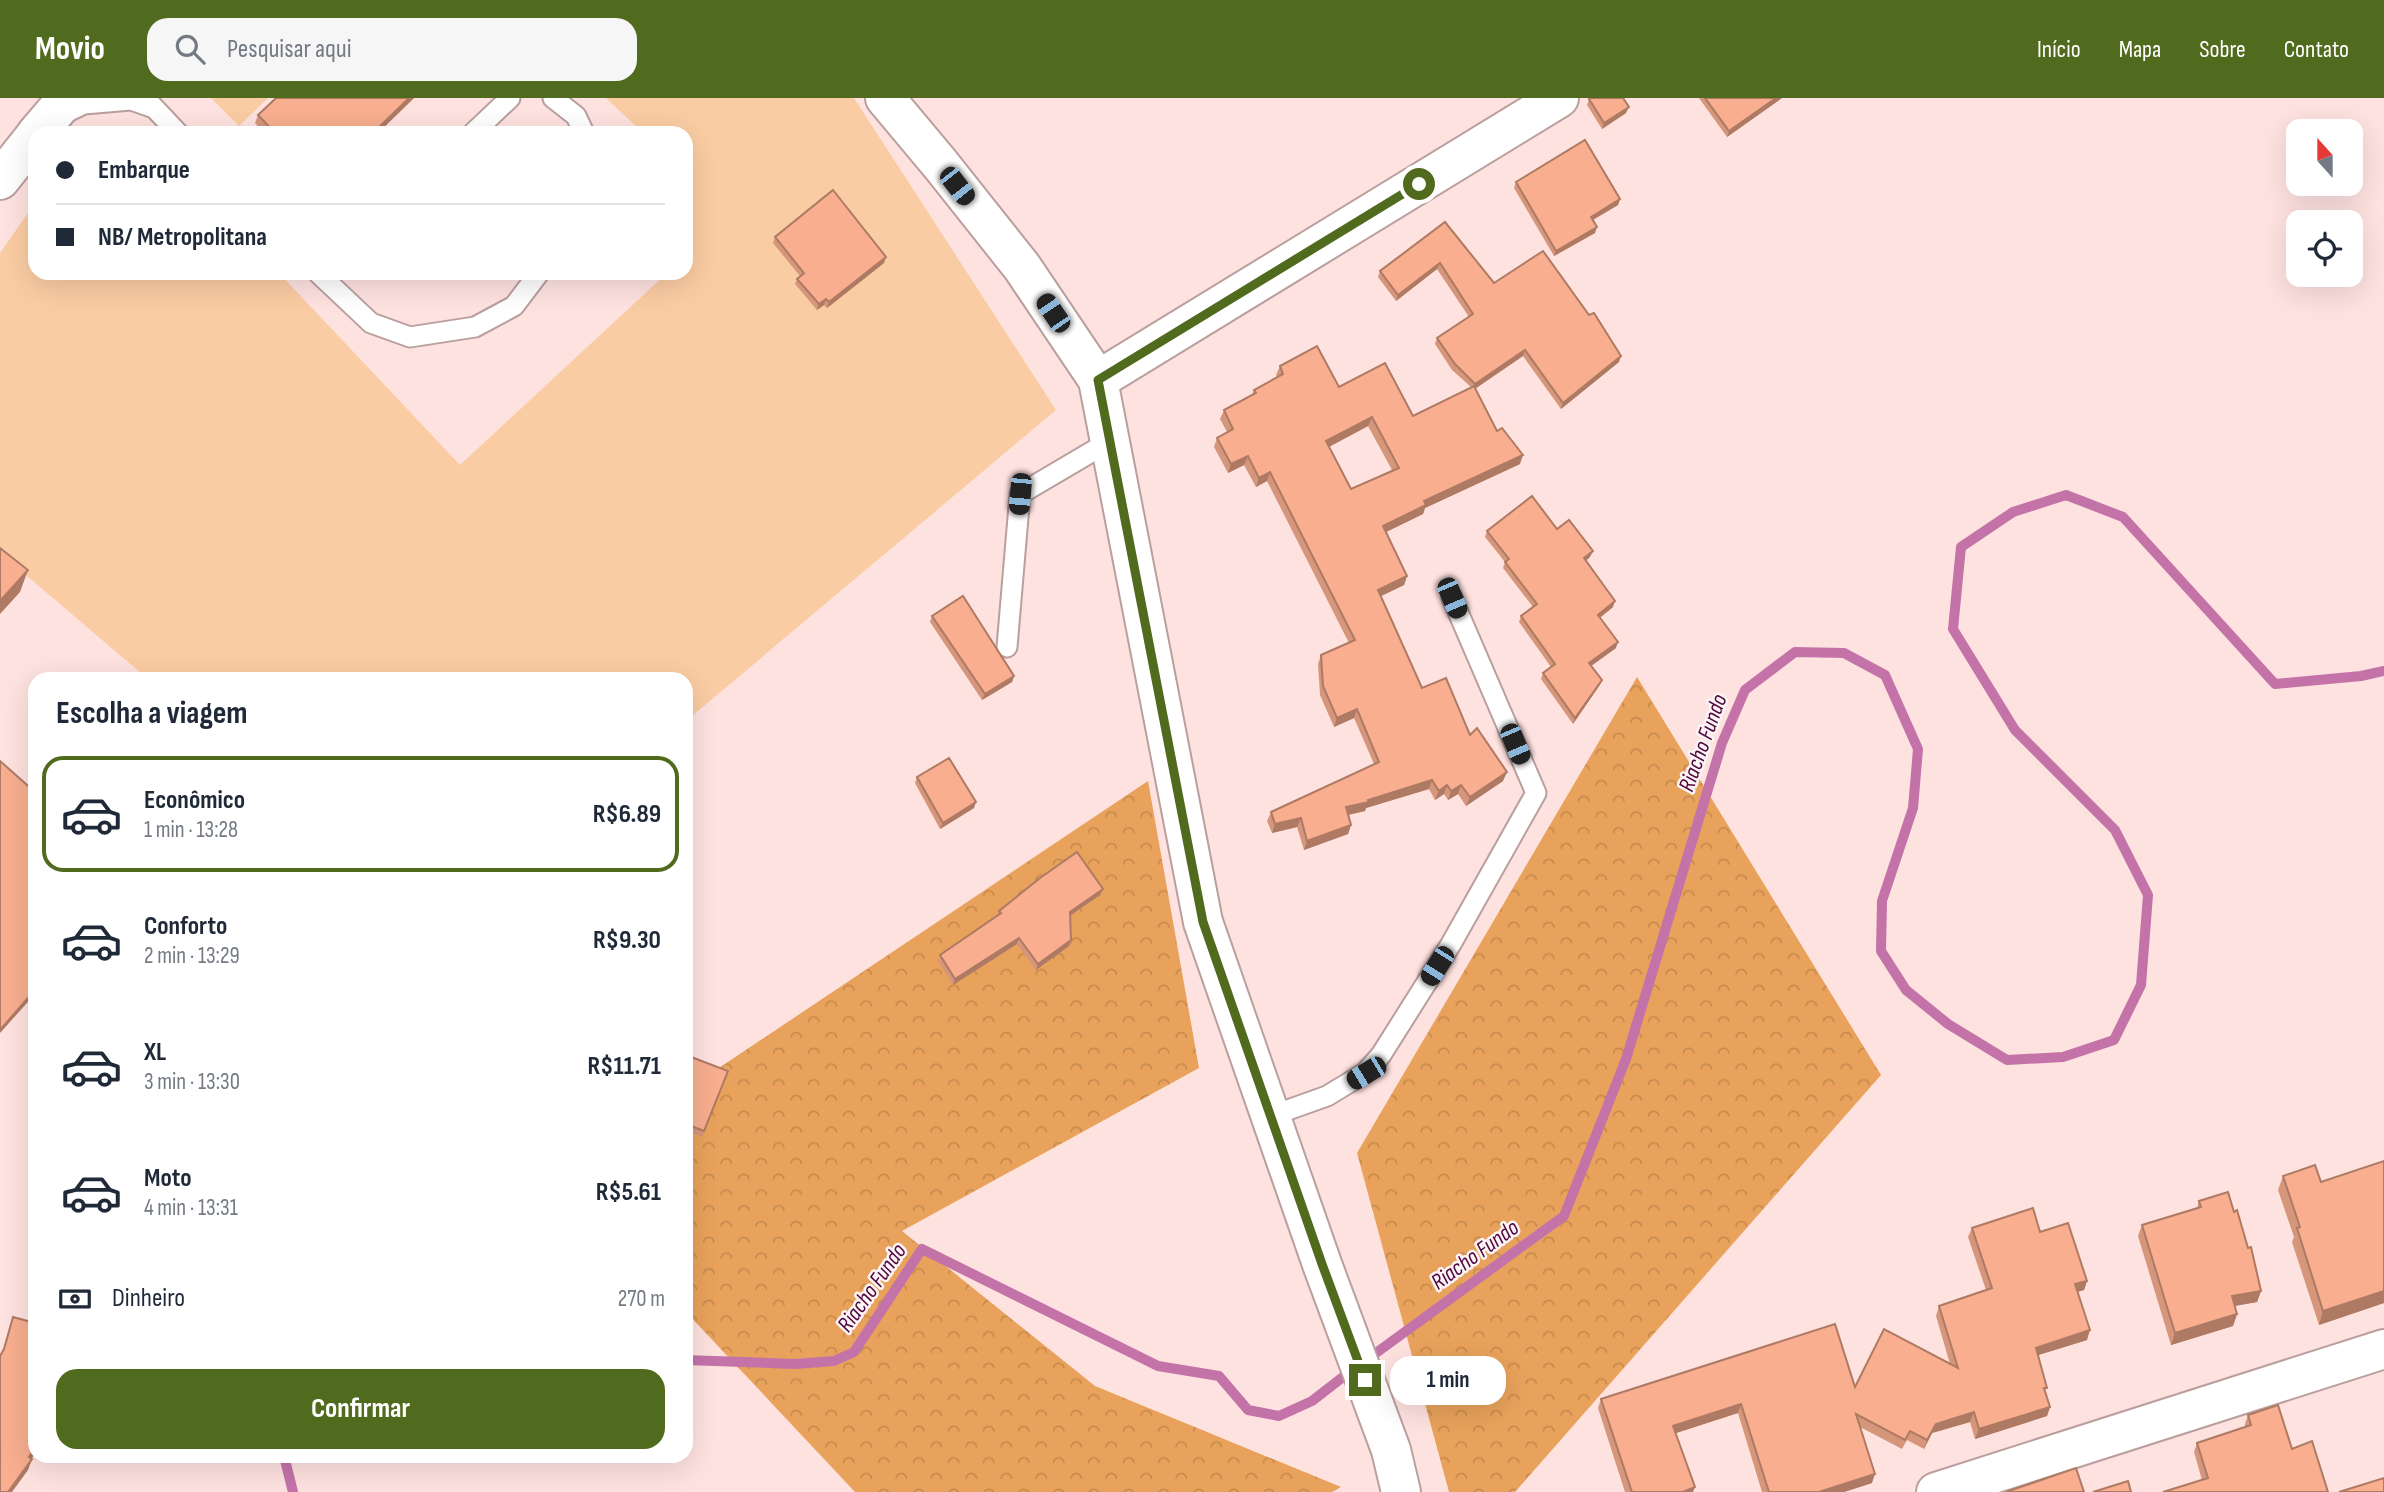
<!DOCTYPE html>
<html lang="pt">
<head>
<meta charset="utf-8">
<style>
  :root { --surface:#fff; --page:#f6f6f7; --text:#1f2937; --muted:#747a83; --line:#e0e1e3; --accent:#516b1e }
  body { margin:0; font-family:"Sofia Sans Condensed",sans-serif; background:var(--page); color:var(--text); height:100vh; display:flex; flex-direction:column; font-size:26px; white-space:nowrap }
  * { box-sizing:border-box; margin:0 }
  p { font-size:23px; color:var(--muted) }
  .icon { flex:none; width:38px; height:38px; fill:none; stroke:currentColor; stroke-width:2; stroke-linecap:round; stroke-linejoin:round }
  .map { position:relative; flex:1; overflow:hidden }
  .sheet { position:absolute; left:28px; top:574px; width:665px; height:791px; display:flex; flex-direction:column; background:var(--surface); border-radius:21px; box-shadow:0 7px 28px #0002 }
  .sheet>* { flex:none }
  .top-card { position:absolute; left:28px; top:28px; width:665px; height:154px; border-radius:21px; box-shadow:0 7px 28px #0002; display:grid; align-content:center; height:154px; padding:0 28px; background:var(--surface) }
  .needle { width:46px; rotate:339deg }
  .controls { position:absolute; left:2286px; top:21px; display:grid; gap:14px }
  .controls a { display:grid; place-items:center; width:77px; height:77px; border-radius:14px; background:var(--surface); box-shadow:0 7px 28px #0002; font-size:35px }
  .end { position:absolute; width:32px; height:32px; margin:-16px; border:9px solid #516b1e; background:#fff; box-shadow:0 0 0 4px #fff }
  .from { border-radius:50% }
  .bubble { position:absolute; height:49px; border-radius:21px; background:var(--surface); box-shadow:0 7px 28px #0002; font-size:23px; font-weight:700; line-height:49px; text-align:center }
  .car { position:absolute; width:21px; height:42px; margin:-21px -10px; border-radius:9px; box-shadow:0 0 5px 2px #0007; background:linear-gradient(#222 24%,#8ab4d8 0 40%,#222 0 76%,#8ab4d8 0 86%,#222 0) }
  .top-card b { display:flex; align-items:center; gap:24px; height:66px; font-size:26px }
  .top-card b+b { border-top:2px solid var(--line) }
  .top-card i { width:18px; height:18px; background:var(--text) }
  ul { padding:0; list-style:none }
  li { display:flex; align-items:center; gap:21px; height:116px; margin:0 14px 10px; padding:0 14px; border:4px solid transparent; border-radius:21px }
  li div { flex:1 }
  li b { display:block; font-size:26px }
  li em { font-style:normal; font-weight:700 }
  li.on { border-color:var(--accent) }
  li>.icon { width:63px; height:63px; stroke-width:1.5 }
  h2 { padding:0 28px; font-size:32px; line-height:84px }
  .pay { display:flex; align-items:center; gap:18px; height:77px; padding:0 28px; font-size:26px }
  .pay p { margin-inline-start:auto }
  .button { display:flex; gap:14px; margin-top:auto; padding:14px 28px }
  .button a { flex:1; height:80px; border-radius:21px; background:var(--accent); color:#fff; font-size:28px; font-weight:700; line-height:80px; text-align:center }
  header { display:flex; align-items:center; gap:42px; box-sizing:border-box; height:98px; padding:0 35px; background:var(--accent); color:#fff }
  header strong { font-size:33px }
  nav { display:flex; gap:38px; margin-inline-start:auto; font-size:24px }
  .search { width:490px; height:63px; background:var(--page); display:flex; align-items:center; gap:18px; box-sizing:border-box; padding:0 24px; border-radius:21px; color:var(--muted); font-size:26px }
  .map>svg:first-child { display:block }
</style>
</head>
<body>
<header>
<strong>Movio</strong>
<div class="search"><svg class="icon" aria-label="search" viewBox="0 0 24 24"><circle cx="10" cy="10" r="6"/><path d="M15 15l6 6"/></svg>Pesquisar aqui</div>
<nav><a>Início</a><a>Mapa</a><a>Sobre</a><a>Contato</a></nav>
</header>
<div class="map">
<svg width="2384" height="1394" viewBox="0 0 2384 1394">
  <defs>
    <pattern id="forest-crowns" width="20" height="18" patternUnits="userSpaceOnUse" patternTransform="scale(1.75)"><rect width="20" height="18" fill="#e9a25b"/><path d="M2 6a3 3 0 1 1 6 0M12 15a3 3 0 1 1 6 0" fill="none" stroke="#c78b4e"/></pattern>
  </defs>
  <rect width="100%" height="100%" fill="#fee2e0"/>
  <g fill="#facca3">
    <polygon points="211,0 268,0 239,28"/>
    <polygon points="606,0 854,0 1056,312 686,623 686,581 148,581 0,455 0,155 35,105 35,175 279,175 460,367 667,175 686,175 686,35 643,35"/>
  </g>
  <g fill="url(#forest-crowns)">
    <polygon points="1637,579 1881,977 1515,1394 1449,1394 1357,1055"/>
    <polygon points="1148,683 1199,970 902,1133 1095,1288 1341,1389 1332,1394 855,1394 686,1214 686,992"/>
  </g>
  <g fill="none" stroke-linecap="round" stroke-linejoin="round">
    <g stroke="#c473a9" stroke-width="10">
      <polyline points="686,1262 795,1266 834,1263 854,1254 922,1151 1158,1268 1219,1278 1248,1312 1279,1318 1312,1303 1352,1272"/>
      <polyline points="1365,1263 1564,1118 1626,961 1722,645 1745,592 1795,554 1844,555 1885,577 1918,651 1913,710 1882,803 1881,853 1906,892 1948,926 2007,962 2063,959 2114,942 2141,887 2148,797 2115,732 2015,632 1953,531 1961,449 2013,414 2066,397 2123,419 2275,586 2361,578 2384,573"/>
      <polyline points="284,1358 293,1394"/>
    </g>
    <g stroke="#ba9f9d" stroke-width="23">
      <g id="service">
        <polyline points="145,0 178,35"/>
        <polyline points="553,0 576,18 584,35"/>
        <polyline points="63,16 84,6 131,2 151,9"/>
        <polyline points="473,35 510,0"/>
        <polyline points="318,175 371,225 410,239 475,229 514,208 539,175"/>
        <polyline points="1007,549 1020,396 1110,343"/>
        <polyline points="1271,1018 1327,998 1365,975 1381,957 1451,846 1536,695 1452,500"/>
      </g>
    </g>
    <g stroke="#ba9f9d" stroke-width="42">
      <g id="minor">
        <polyline points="1098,282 1559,0"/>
        <polyline points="1936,1394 2384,1251"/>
      </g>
    </g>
    <g stroke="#ba9f9d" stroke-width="42">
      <g id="tertiary">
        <polyline points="885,0 941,67 1022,169 1098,282 1203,824 1322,1166 1391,1352 1401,1394"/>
        <polyline points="37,35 67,0"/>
        <polyline points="0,82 35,38"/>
      </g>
    </g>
    <use href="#service" stroke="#fff" stroke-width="19"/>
    <use href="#minor" stroke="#fff" stroke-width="38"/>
    <use href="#tertiary" stroke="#fff" stroke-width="38"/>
  </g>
  <g fill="#d5967b" fill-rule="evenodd">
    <polygon points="276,0 414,0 378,35 264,35 255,25 258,17"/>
    <polygon points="1699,0 1782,0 1727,39"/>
    <polygon points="1589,1 1626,15 1602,31 1587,7"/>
    <polygon points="1516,84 1620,101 1618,107 1593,122 1595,135 1554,158 1514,90"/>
    <path d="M 1445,124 L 1494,185 L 1619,264 L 1561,311 L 1523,258 L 1475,291 L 1497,333 L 1520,366 L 1425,410 L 1423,416 L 1386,434 L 1407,478 L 1404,487 L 1381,498 L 1422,590 L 1470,637 L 1503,683 L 1466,708 L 1458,696 L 1448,702 L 1444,696 L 1435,702 L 1429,691 L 1366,710 L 1365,713 L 1348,717 L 1351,727 L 1348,736 L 1304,752 L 1297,729 L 1272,735 L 1267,723 L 1271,714 L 1374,666 L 1354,620 L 1334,629 L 1320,597 L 1318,566 L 1321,557 L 1349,545 L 1267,383 L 1256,389 L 1244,367 L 1228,375 L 1214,349 L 1217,340 L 1227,334 L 1220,321 L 1224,312 L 1252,297 L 1254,292 L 1278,279 L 1276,277 L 1280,268 L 1413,318 L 1471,289 L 1452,272 L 1435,246 L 1437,240 L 1469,219 L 1437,171 L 1396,203 L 1378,179 L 1380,173 ZM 1368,328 L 1392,372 L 1351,391 L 1329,349 Z"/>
    <polygon points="775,139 884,165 827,210 824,207 817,212 795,186 797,181 800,178 773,145"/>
    <polygon points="1557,431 1590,459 1586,463 1613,509 1600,520 1616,550 1591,568 1602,582 1599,588 1573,626 1541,581 1543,575 1551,569 1519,524 1521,518 1533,509 1503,470 1505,464 1485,439 1487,433"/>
    <polygon points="932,518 1014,578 1012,584 982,602 930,524"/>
    <polygon points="917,679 974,710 940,731 915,685"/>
    <polygon points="1100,797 1070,818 1069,848 1036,872 1017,846 953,887 938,863 940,857 998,817 999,813"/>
    <polygon points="686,957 728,973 702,1039 686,1032"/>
    <polygon points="2384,1063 2384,1205 2319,1227 2292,1144 2294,1139 2278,1092 2283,1078 2321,1084"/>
    <polygon points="2199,1103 2234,1114 2261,1193 2257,1204 2235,1208 2237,1216 2233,1228 2171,1247 2138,1138 2142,1127 2197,1110"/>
    <polygon points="1972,1130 2040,1134 2087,1183 2084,1192 2078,1194 2087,1242 2038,1257 2045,1295 2050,1309 2047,1318 1975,1341 1970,1324 1932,1335 1924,1351 1907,1342 1902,1351 1860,1329 1872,1385 1844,1394 1762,1394 1738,1315 1676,1335 1693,1394 1625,1394 1598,1310 1601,1301 1855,1289 1950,1266 1936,1218 1939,1208 1986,1192 1968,1139"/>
    <polygon points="2248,1317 2292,1351 2202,1382 2194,1354 2197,1345 2245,1329 2245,1326"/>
  </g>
  <g fill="#ae7a64">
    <polygon points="409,0 414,0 378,35 373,35"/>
    <polygon points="1776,0 1782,0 1727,39 1729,33"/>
    <polygon points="1629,9 1626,15 1602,31 1604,25"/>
    <polygon points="1620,101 1618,107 1589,124 1591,119"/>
    <polygon points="1597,129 1595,135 1554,158 1556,153"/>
    <polygon points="886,159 884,165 827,210 829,204"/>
    <polygon points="1440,165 1437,171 1396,203 1398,197"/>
    <polygon points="826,201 824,207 817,212 819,206"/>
    <polygon points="1525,252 1523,258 1473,292 1475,286"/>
    <polygon points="1621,258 1619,264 1561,311 1563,305"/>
    <polygon points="1372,319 1368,328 1323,352 1326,343"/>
    <polygon points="1523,357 1520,366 1425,410 1423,416 1380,437 1383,428 1424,403"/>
    <polygon points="1248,358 1244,367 1228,375 1231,366"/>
    <polygon points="1270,374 1267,383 1256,389 1259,380"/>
    <polygon points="1593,453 1590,459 1581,466 1584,460"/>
    <polygon points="28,472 20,494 0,516 0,503"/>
    <polygon points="1407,478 1404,487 1375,501 1378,492"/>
    <polygon points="1615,503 1613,509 1595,523 1598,517"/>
    <polygon points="1618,544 1616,550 1587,571 1589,565"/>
    <polygon points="1014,578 1012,584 982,602 985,596"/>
    <polygon points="1602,582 1599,588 1573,626 1575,620"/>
    <polygon points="1357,611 1354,620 1334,629 1337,620"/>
    <polygon points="1507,674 1503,683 1466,708 1470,699"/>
    <polygon points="1432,682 1429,691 1366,710 1365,713 1343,718 1346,709"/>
    <polygon points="1447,687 1444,696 1435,702 1439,693"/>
    <polygon points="1461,687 1458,696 1448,702 1451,693"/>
    <polygon points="976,704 974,710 940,731 943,725"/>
    <polygon points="1301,720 1297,729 1272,735 1275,726"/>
    <polygon points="1351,727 1348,736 1304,752 1307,743"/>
    <polygon points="1103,791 1100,797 1068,819 1070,814"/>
    <polygon points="1019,840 1017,846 953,887 955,881"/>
    <polygon points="1071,842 1069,848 1036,872 1038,866"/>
    <polygon points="35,892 35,896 0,935 0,932"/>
    <polygon points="2087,1183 2084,1192 2072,1195 2075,1186"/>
    <polygon points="2261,1193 2257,1204 2228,1209 2232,1198"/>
    <polygon points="2384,1193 2384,1205 2319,1227 2323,1213"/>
    <polygon points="2237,1216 2233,1228 2171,1247 2175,1235"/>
    <polygon points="2090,1232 2087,1242 2032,1259 2036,1250"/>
    <polygon points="1741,1306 1738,1315 1670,1337 1673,1328"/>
    <polygon points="2050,1309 2047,1318 1975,1341 1979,1331"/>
    <polygon points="1974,1314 1970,1324 1932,1335 1924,1351 1927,1342 1936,1326"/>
    <polygon points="35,1350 35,1356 25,1369 29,1359"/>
    <polygon points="32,1361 28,1372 12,1394 8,1394"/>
    <polygon points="1875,1376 1872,1385 1844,1394 1819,1394"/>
    <polygon points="1695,1389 1693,1394 1683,1394"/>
  </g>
  <g fill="#f8ae8f" stroke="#ae7a64" stroke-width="2" fill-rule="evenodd">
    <polygon points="276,0 409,0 373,35 275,35 258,17"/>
    <polygon points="1591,0 1623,0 1629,9 1604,25 1589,1"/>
    <polygon points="1705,0 1776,0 1729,33"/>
    <polygon points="1585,42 1620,101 1591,119 1597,129 1556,153 1516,84"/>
    <polygon points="833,92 886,159 829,204 826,201 819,206 797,181 804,175 775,139"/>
    <polygon points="1445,124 1494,185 1543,153 1589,217 1594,215 1621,258 1563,305 1525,252 1475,286 1455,266 1437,240 1473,216 1440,165 1398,197 1380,173"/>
    <path d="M 1317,248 L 1339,289 L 1385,265 L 1413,318 L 1474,288 L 1497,333 L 1502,330 L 1523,357 L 1424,403 L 1426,407 L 1383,428 L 1407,478 L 1378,492 L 1422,590 L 1446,580 L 1470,637 L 1477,630 L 1507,674 L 1470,699 L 1461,687 L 1451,693 L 1447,687 L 1439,693 L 1432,682 L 1368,702 L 1369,704 L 1346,709 L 1351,727 L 1307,743 L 1301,720 L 1275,726 L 1271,714 L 1379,664 L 1357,611 L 1337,620 L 1323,588 L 1321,557 L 1355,542 L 1270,374 L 1259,380 L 1248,358 L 1231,366 L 1217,340 L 1233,331 L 1224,312 L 1256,295 L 1254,292 L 1283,276 L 1280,268 ZM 1372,319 L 1399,370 L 1351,391 L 1326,343 Z"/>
    <polygon points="1532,398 1557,431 1569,422 1593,453 1584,460 1615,503 1598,517 1618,544 1589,565 1602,582 1575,620 1543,575 1555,566 1521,518 1537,506 1505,464 1509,461 1487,433"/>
    <polygon points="0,450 28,472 0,503"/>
    <polygon points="963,498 1014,578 985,596 932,518"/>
    <polygon points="949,660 976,704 943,725 917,679"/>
    <polygon points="0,663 35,694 35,892 0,932"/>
    <polygon points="1077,754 1103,791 1070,814 1071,842 1038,866 1019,840 955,881 940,857 1001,815 999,813 1040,780"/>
    <polygon points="686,957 728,973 704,1033 686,1026"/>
    <polygon points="2384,1063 2384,1193 2323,1213 2297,1130 2300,1129 2283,1078 2315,1067 2321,1084"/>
    <polygon points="2228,1094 2234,1114 2237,1112 2248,1150 2251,1149 2261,1193 2232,1198 2237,1216 2175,1235 2142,1127 2201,1109 2199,1103"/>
    <polygon points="2033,1110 2040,1134 2068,1125 2087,1183 2075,1186 2090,1232 2036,1250 2047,1290 2044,1290 2050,1309 1979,1331 1974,1314 1936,1326 1927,1342 1910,1333 1905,1342 1856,1316 1875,1376 1819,1394 1769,1394 1741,1306 1673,1328 1695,1389 1683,1394 1632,1394 1601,1301 1835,1226 1855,1289 1884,1231 1958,1270 1939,1208 1992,1190 1972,1130"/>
    <polygon points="13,1219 35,1225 35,1320 30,1327 35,1331 35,1350 29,1359 32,1361 8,1394 0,1394 0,1258 4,1251"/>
    <polygon points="2278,1307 2292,1351 2312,1343 2328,1394 2163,1394 2208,1380 2197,1345 2251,1327 2248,1317"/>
    <polygon points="2076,1370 2084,1394 2006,1394"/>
    <polygon points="2384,1380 2384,1394 2339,1394"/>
    <polygon points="2128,1383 2131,1394 2093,1394"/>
  </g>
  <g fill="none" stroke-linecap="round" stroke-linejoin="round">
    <polyline stroke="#516b1e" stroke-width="9" points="1365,1282 1322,1166 1203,824 1098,282 1419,86"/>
  </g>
  <g text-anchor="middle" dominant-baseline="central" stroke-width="5" stroke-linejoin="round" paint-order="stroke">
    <g font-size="23" font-style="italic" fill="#52063f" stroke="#fbf5f5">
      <text transform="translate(1703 645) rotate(-70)">Riacho Fundo</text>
      <text transform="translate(1475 1157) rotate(-36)">Riacho Fundo</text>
      <text transform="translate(872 1190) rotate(-55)">Riacho Fundo</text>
    </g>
  </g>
</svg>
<div class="controls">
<a><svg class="needle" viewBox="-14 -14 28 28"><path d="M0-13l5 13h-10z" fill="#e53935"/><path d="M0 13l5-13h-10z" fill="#747a83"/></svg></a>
<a><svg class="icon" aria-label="locate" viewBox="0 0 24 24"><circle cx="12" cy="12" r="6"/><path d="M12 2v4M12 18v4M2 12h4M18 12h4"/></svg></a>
</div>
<i class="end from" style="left:1419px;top:86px"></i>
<i class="end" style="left:1365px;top:1282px"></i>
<div class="bubble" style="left:1390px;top:1258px;width:116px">1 min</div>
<i class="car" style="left:957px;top:88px;rotate:142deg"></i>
<i class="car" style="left:1053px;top:215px;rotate:326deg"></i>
<i class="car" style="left:1020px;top:396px;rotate:185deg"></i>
<i class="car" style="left:1452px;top:500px;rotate:157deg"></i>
<i class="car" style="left:1515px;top:646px;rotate:157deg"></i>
<i class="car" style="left:1437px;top:868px;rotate:212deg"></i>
<i class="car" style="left:1366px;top:975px;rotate:239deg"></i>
<div class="top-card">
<b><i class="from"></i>Embarque</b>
<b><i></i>NB/ Metropolitana</b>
</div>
<section class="sheet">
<h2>Escolha a viagem</h2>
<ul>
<li class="on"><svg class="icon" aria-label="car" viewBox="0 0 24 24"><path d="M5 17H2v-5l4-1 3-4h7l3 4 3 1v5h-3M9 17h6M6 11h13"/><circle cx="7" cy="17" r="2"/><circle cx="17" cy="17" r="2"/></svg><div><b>Econômico</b><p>1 min · 13:28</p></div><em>R$6.89</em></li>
<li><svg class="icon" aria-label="car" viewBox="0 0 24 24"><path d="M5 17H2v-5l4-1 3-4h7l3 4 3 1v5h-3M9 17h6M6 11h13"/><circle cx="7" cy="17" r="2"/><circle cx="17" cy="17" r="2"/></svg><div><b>Conforto</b><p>2 min · 13:29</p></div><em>R$9.30</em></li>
<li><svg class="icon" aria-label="car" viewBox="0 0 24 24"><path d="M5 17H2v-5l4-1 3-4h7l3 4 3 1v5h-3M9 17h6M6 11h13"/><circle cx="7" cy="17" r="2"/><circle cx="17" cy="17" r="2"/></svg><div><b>XL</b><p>3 min · 13:30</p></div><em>R$11.71</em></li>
<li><svg class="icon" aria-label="car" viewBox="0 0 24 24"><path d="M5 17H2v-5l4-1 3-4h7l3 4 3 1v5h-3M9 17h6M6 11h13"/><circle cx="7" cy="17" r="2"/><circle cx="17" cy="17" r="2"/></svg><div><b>Moto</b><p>4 min · 13:31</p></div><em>R$5.61</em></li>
</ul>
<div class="pay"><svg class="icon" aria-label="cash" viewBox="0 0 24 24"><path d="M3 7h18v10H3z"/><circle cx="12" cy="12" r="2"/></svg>Dinheiro<p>270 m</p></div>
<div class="button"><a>Confirmar</a></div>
</section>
</div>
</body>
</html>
